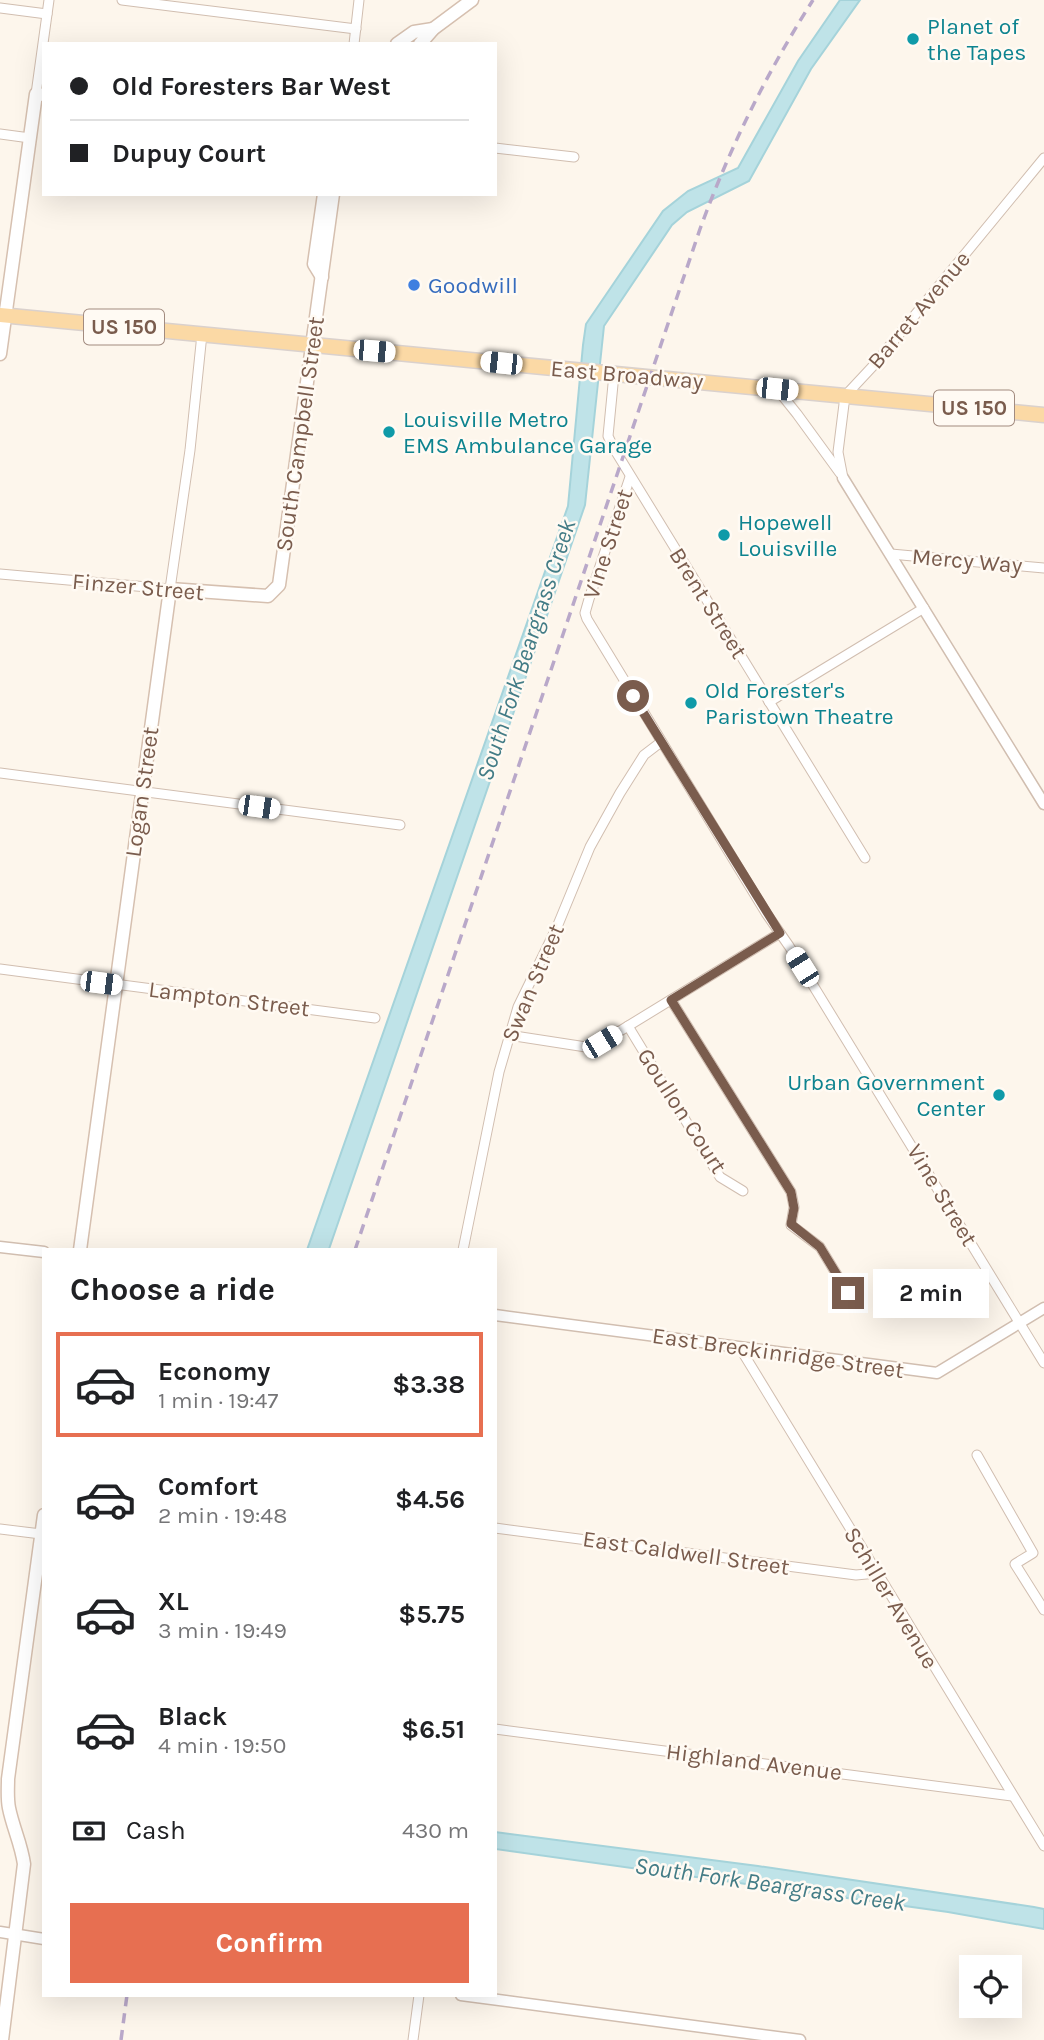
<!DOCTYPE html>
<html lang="en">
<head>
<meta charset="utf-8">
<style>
  :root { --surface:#fff; --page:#f6f6f6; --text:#202124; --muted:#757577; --line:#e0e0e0; --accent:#e76f51 }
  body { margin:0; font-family:Karla,sans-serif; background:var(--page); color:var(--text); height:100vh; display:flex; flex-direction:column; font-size:26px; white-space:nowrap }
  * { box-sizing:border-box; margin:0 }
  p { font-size:23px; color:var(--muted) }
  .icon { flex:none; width:38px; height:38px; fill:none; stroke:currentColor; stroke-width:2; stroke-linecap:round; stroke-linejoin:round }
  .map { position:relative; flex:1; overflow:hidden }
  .drawer { position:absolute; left:42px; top:1248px; width:455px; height:749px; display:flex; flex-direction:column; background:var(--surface); border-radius:0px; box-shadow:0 7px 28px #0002 }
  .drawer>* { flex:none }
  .banner { position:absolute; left:42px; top:42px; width:455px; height:154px; border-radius:0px; box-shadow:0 7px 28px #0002; display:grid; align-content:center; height:154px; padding:0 28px; background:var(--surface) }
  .tools { position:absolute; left:959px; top:1955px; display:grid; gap:14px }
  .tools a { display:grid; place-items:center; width:63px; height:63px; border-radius:0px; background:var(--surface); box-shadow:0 7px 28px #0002; font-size:35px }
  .end { position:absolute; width:32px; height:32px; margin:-16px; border:9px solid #7a5c4d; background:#fff; box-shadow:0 0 0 4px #fff }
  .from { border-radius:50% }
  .bubble { position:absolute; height:49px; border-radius:0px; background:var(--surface); box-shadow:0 7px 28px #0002; font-size:23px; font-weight:700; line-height:49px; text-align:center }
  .car { position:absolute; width:21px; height:42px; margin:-21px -10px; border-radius:9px; box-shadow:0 0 5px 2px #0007; background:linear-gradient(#fff 24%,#345 0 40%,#fff 0 76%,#345 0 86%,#fff 0) }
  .banner b { display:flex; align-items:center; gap:24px; height:66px; font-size:26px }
  .banner b+b { border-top:2px solid var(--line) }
  .banner i { width:18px; height:18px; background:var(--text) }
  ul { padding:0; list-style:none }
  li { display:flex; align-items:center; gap:21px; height:105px; margin:0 14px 10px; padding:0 14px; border:4px solid transparent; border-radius:0px }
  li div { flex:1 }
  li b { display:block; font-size:26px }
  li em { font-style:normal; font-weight:700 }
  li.on { border-color:var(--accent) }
  li>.icon { width:63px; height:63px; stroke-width:1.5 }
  h2 { padding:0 28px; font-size:32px; line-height:84px }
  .pay { display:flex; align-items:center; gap:18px; height:77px; padding:0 28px; font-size:26px }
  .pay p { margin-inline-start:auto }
  .primary-button { display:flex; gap:14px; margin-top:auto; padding:14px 28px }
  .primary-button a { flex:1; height:80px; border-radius:0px; background:var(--accent); color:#fff; font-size:28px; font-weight:700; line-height:80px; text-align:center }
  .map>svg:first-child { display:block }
</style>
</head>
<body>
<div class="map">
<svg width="1044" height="2040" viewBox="0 0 1044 2040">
  <rect width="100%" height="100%" fill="#fdf6ec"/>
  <g fill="#bfe3e8" stroke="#a5d3da" stroke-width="2">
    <polygon points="840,0 860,0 811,69 749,181 687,212 672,225 604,326 585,505 329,1249 307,1250 568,506 583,345 586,324 663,211 688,191 738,168 798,61"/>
    <polygon points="495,1832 758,1866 1034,1907 1044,1909 1044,1929 948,1912 495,1849"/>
  </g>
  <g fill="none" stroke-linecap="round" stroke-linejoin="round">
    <g stroke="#d1beb0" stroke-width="11">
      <g id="minor">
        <polyline points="122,0 356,29"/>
        <polyline points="0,8 47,14"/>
        <polyline points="354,44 359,0"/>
        <polyline points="36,94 49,0"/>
        <polyline points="0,134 30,138"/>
        <polyline points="495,148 574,157"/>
        <polyline points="614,374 608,436 613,447 865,858"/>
        <polyline points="777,389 797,414 840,473"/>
        <polyline points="630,477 589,599 585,613 587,619 766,913 789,946 1044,1363"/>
        <polyline points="843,478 838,452 845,396 873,366 1044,158"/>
        <polyline points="891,554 1044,568"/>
        <polyline points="0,574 170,589 190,450 202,334"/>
        <polyline points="769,702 924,608"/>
        <polyline points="0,773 400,825"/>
        <polyline points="0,969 375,1018"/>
        <polyline points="671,1000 791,1192 794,1207 791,1225 820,1247 848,1293"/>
        <polyline points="628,1026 720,1177 743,1191"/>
        <polyline points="508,1035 586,1047 602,1042 780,933"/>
        <polyline points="463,1250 499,1072 518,1007 557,927 590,847 620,793 644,755 661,742"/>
        <polyline points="740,1348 1044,1846"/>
        <polyline points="977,1455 1033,1553 1015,1564 1044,1610"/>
        <polyline points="495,1528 856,1575 877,1573"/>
        <polyline points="0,1529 41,1534"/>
        <polyline points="495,1729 1012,1796"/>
        <polyline points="413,2040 419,1995"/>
      </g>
    </g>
    <g stroke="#d1beb0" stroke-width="13">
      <g id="tertiary">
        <polyline points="843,478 1044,804"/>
        <polyline points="0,1247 44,1252"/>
        <polyline points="495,1315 937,1373 1044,1308"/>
        <polyline points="0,1932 44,1939"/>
        <polyline points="461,1995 800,2040"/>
      </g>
    </g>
    <g stroke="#d6c0b0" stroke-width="15">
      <g id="secondary">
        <polyline points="397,44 414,32 433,29"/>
        <polyline points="420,44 433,29 472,0"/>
        <polyline points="322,277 314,264 324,194"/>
        <polyline points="0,354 36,94 44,95"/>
        <polyline points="80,1250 170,589 268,596 279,585 333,194"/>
        <path d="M 2,2040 L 24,1864 C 21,1843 13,1828 9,1808 C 7,1798 8,1788 8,1779 L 44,1515"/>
      </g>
    </g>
    <g stroke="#dad1cd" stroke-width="17">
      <polyline id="primary" points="0,315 1044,415"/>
    </g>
    <use href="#minor" stroke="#fff" stroke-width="9"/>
    <use href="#tertiary" stroke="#fff" stroke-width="10"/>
    <use href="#secondary" stroke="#fff" stroke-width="12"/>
    <use href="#primary" stroke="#fbd9a5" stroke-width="14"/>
    <g stroke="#b9a8c9" stroke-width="3.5" stroke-dasharray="10 7" stroke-linecap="butt">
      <path d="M 355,1250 L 700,229 C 730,147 766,74 813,0"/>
      <polyline points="121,2040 127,1995"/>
    </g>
  </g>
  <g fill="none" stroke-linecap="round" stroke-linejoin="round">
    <polyline stroke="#7a5c4d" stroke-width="9" points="633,696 780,933 671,1000 791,1192 794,1208 791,1224 820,1247 848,1293"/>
  </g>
  <g fill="#0f9aa8" stroke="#fffaf3" stroke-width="2.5">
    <circle cx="913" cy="39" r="7"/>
    <circle cx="389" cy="432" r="7"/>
    <circle cx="724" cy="535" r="7"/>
    <circle cx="691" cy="703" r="7"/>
    <circle cx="999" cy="1095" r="7"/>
  </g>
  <circle fill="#3f7fe0" stroke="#fffaf3" stroke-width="2.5" cx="414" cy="285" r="7"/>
  <g text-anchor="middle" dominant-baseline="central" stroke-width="5" stroke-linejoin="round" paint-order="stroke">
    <g fill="#fffaf3" stroke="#a28b7f" stroke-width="2">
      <rect x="84" y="309.5" width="80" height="35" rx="5"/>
      <rect x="934" y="390.5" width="80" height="35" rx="5"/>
    </g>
    <g font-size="21" font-weight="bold" fill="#7a5c4d">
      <text x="124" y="327">US 150</text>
      <text x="974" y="408">US 150</text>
    </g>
    <g font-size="23" fill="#0d838f" stroke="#fffaf3" text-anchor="start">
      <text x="927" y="26">Planet of<tspan x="927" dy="26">the Tapes</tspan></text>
      <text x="403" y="419">Louisville Metro<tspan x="403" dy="26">EMS Ambulance Garage</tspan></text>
      <text x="738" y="522">Hopewell<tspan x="738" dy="26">Louisville</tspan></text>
      <text x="705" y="690">Old Forester's<tspan x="705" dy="26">Paristown Theatre</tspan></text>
      <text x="985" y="1082" text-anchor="end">Urban Government<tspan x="985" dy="26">Center</tspan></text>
    </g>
    <g font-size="23" fill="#366cbe" stroke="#fffaf3" text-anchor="start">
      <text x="428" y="285">Goodwill</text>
    </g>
    <g font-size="23" fill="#7a5c4d" stroke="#fffaf3">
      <text transform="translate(919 310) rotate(-50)">Barret Avenue</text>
      <text transform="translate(627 375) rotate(5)">East Broadway</text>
      <text transform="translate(300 434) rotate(-82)">South Campbell Street</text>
      <text transform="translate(608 544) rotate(-72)">Vine Street</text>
      <text transform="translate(967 561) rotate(5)">Mercy Way</text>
      <text transform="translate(138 587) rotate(5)">Finzer Street</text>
      <text transform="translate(708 603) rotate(58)">Brent Street</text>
      <text transform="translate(142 792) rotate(-82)">Logan Street</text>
      <text transform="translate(533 983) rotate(-67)">Swan Street</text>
      <text transform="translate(229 999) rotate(7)">Lampton Street</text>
      <text transform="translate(682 1111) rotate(57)">Goullon Court</text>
      <text transform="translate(942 1195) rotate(59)">Vine Street</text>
      <text transform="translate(778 1353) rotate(8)">East Breckinridge Street</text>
      <text transform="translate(686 1553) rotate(8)">East Caldwell Street</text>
      <text transform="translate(891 1598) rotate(59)">Schiller Avenue</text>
      <text transform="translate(754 1762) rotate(7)">Highland Avenue</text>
    </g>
    <g font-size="24" font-style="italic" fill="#437c86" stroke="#fffaf3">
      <text transform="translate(526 650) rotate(-72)">South Fork Beargrass Creek</text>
      <text transform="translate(770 1884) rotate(8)">South Fork Beargrass Creek</text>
    </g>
  </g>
</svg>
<div class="tools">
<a><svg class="icon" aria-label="locate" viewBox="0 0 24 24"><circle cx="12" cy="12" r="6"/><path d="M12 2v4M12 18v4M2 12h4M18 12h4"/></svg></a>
</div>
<i class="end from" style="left:633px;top:696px"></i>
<i class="end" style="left:848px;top:1293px"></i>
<div class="bubble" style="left:873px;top:1269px;width:116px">2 min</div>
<i class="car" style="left:374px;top:351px;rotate:95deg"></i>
<i class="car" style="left:501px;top:363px;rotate:276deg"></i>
<i class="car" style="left:777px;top:389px;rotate:96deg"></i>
<i class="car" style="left:259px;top:807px;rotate:98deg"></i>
<i class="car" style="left:802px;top:967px;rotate:328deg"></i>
<i class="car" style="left:101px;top:983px;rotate:97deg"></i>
<i class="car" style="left:602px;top:1042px;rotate:59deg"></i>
<div class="banner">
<b><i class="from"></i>Old Foresters Bar West</b>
<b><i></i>Dupuy Court</b>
</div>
<section class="drawer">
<h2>Choose a ride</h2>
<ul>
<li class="on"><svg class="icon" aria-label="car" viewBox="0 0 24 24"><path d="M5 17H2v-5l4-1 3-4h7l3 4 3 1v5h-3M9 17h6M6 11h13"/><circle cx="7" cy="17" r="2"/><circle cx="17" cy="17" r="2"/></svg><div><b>Economy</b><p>1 min · 19:47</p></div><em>$3.38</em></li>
<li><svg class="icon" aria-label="car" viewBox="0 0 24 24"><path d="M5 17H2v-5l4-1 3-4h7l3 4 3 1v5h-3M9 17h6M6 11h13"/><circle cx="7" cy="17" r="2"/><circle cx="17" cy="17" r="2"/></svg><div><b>Comfort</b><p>2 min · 19:48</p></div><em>$4.56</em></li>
<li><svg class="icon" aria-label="car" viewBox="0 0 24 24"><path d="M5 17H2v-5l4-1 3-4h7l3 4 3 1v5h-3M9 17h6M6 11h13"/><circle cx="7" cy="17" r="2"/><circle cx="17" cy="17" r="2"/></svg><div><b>XL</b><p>3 min · 19:49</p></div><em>$5.75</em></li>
<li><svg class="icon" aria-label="car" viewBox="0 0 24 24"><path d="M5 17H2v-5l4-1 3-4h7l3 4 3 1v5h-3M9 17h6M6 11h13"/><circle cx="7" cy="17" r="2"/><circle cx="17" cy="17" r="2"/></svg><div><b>Black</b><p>4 min · 19:50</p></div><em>$6.51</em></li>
</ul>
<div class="pay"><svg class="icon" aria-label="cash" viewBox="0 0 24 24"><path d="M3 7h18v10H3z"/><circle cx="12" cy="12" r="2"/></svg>Cash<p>430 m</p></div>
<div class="primary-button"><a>Confirm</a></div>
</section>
</div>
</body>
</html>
